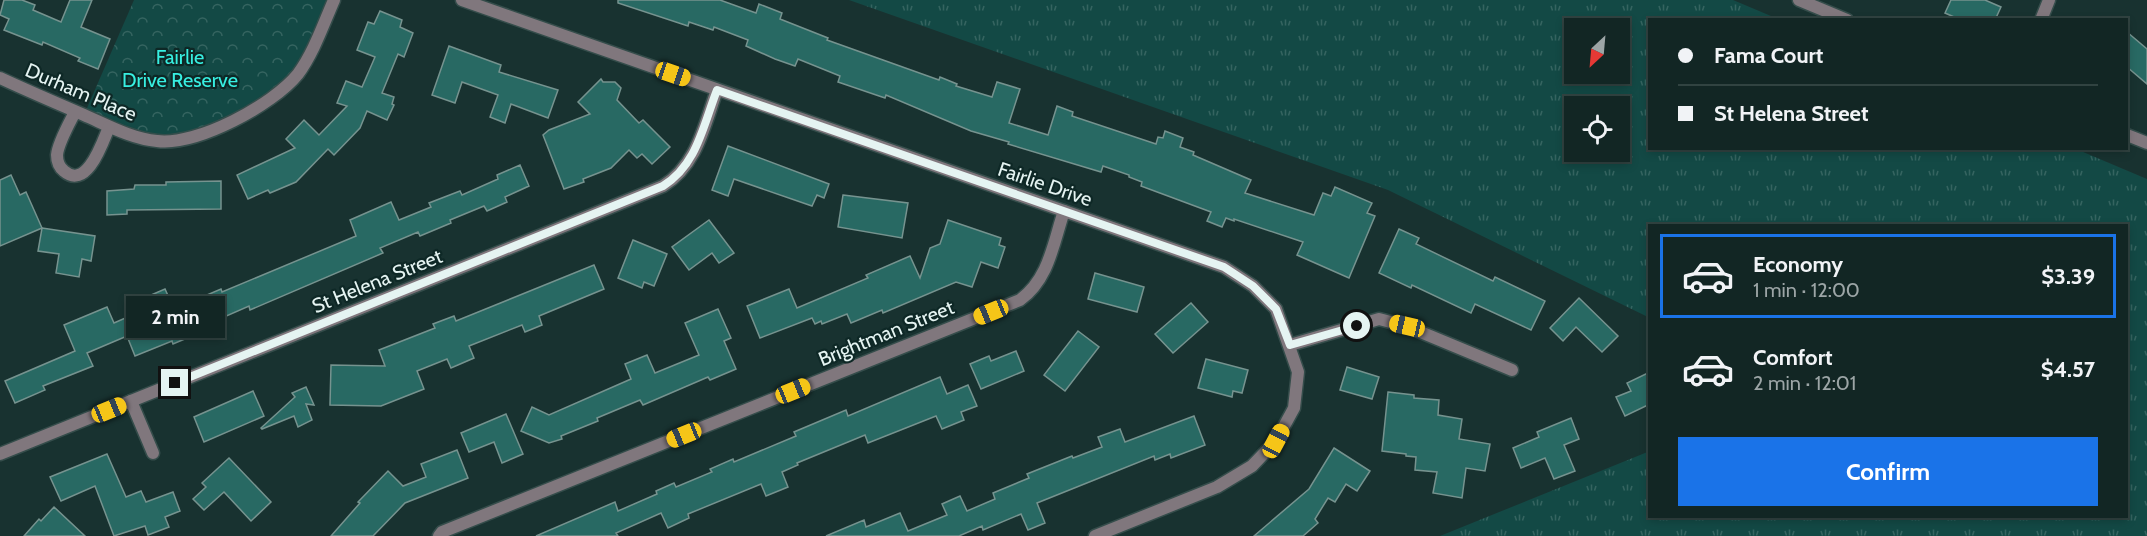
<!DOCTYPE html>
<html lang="en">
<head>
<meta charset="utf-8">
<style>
  :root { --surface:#122624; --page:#1f3231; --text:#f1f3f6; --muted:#9ca5a6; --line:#314341; --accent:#1a73e8 }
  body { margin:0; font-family:Cabin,sans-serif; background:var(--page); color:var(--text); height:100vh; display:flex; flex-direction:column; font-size:22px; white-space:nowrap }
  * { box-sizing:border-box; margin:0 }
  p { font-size:20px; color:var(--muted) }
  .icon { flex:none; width:33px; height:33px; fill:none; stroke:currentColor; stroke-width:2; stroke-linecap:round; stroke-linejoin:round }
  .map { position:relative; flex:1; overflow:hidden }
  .sheet { position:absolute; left:1648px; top:224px; width:480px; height:294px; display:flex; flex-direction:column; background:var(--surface); border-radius:0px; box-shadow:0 3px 9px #0003,0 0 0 2px var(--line) }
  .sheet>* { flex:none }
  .top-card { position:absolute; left:1648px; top:18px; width:480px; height:132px; border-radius:0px; box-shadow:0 3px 9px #0003,0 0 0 2px var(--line); display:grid; align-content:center; height:132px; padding:0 30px; background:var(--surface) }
  .needle { width:39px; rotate:206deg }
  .tools { position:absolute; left:1564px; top:18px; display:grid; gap:12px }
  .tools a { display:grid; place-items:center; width:66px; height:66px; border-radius:0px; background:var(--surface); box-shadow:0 3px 9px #0003,0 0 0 2px var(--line); font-size:30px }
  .end { position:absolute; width:27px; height:27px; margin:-14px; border:8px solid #e5f4f2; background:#111; box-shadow:0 0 0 3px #111 }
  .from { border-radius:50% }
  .bubble { position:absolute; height:42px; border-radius:0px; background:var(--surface); box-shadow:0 3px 9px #0003,0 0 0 2px var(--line); font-size:20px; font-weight:700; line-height:42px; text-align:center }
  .car { position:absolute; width:18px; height:36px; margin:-18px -9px; border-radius:8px; box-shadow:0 0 4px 2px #0007; background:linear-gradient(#f5c518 24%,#345 0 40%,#f5c518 0 76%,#345 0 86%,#f5c518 0) }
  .top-card b { display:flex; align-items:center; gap:21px; height:57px; font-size:22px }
  .top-card b+b { border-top:2px solid var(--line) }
  .top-card i { width:15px; height:15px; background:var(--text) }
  ul { padding:10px 0 0; list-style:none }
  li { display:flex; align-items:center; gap:18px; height:84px; margin:0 12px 9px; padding:0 18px; border:3px solid transparent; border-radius:0px }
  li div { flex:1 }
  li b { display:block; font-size:22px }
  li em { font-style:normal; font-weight:700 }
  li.active { border-color:var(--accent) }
  li>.icon { width:54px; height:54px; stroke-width:1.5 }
  .button { display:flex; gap:12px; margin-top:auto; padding:12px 30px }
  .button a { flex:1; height:69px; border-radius:0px; background:var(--accent); color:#fff; font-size:24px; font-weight:700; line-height:69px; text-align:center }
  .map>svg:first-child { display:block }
</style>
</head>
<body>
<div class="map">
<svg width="2147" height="536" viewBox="0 0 2147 536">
  <defs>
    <pattern id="grass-tufts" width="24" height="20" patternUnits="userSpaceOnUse" patternTransform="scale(1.5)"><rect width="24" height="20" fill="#134945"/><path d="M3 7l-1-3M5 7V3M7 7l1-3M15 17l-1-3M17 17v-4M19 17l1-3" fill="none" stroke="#356460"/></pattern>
    <pattern id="park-crowns" width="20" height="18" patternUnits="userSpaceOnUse" patternTransform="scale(1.5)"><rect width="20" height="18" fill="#134945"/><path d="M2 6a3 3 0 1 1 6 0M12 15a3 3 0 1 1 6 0" fill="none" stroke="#356460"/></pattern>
  </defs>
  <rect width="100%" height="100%" fill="#183230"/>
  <path fill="url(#grass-tufts)" fill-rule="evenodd" d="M 849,0 L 1733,0 L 1778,19 L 1650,20 L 1650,148 L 2076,149 L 2147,179 L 2147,536 L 1440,536 L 1650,451 L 1650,516 L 2127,516 L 2127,225 L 1650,225 L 1650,318 L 1388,190 ZM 1575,28 L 1620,28 L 1620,74 L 1575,74 ZM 1575,106 L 1620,106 L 1620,152 L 1575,152 Z"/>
  <polygon fill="url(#park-crowns)" points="134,0 334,0 310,55 278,94 205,133 157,141 84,115"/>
  <g fill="#286963" stroke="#76938f" stroke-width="1.5">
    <polygon points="4,0 22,0 35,5 33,10 61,22 70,0 92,0 81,27 110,39 98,69 78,61 80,58 43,42 42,45 4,30 9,19 0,15"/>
    <polygon points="618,0 720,0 756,13 759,4 782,13 780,19 828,38 827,40 939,80 940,77 957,84 956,86 992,97 997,82 1020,89 1009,123 1048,135 1057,106 1073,112 1072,116 1156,144 1158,137 1163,138 1165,131 1183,138 1180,147 1194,152 1193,155 1251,180 1245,193 1314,215 1323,193 1331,196 1335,187 1372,203 1367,213 1375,216 1349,278 1297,255 1303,242 1234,219 1234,221 1226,218 1222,227 1207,221 1211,212 1141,186 1142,182 1129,177 1129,175 1103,166 1101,172 1008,144 1009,142 971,131 886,95 885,98 838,82 840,76 798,59 795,66 775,59 746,46 748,40 714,27 713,30 689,22 688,26 618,3"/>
    <polygon points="1951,0 1985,0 2001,7 1995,20 1961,20 1945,13"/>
    <polygon points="380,11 402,20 400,27 413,33 404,57 398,54 382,93 394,97 392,104 394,105 387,120 367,111 360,128 334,155 328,149 296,182 270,193 268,190 248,199 237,175 295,148 286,139 304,120 319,135 347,106 337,103 346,81 362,87 375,57 357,50 368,22 374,24"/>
    <polygon points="2127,32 2147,49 2147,84 2127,67"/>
    <polygon points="449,46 501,65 499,72 558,90 548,118 511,104 505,123 490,117 498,95 462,82 455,103 432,95"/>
    <polygon points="601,79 603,82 615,82 621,88 617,100 639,123 643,120 670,147 652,164 642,154 637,158 629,150 611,168 583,179 584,182 564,189 543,135 549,130 590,114 578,102"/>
    <polygon points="728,146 829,184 824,198 817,195 812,206 734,179 728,196 712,190"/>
    <polygon points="520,165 529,186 505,197 507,202 487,211 484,206 450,220 451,223 420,236 418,232 380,248 383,253 250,310 249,306 185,334 187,338 173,344 172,341 135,356 127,336 87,353 93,366 43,386 45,390 15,403 5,381 75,351 64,325 107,307 114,323 146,309 142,299 165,289 174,309 221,289 222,292 356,236 350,220 391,202 399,220 431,207 429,203 460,191 462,195 498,179 497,175"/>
    <polygon points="11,175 20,195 26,192 42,228 0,246 0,180"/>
    <polygon points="221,181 221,209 127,210 127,214 107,215 107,191 134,189 135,185 166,185 166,182"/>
    <polygon points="843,195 908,203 902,238 838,227"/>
    <polygon points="709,220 734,253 719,263 712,253 689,270 672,247"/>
    <polygon points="948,220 1001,238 999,245 1005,247 998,268 981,262 972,287 956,282 883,313 882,310 851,323 847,314 822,324 821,321 815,324 812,318 760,338 747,306 789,289 797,308 868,278 866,275 910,256 920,278 930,248 940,244"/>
    <polygon points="42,228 95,236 91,261 82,259 79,277 56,273 59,254 38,251"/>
    <polygon points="1399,229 1419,238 1416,244 1493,281 1495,277 1545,301 1531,330 1475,304 1471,313 1412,285 1411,288 1379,273"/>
    <polygon points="633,240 667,254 654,286 644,282 642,288 618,278"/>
    <polygon points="594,265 604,289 539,316 542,325 525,332 522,325 469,346 474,358 451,368 447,359 417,371 424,389 381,406 330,405 331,365 385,366 379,350 435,328 433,324 454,316 456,321"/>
    <polygon points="1095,273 1144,287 1137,312 1088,299"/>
    <polygon points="1579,298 1618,336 1602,352 1576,327 1563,341 1550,328"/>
    <polygon points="1191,303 1208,322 1173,353 1155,334"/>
    <polygon points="718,309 731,338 724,341 736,369 710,380 708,377 643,405 640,400 597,418 598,421 561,436 562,439 549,443 521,431 532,407 549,415 631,379 625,364 647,355 655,373 699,355 685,323"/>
    <polygon points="1078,331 1099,347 1065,391 1044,375"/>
    <polygon points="1016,351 1024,371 981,389 970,364 989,356 991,361"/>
    <polygon points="1206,359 1248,370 1242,393 1233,391 1232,397 1198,388"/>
    <polygon points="1347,367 1379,377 1372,399 1340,390"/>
    <polygon points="1650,372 1650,404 1625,416 1616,397 1631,391 1627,383"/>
    <polygon points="940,377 947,394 968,385 977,406 961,412 964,420 942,429 936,416 868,443 865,435 797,463 798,465 782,472 788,487 766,496 761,484 688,514 689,518 668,528 661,513 616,533 618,536 536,536 615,502 618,511 657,494 656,491 674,483 676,487 712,472 710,469 733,459 734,462 796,436 794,432 846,410 848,416"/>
    <polygon points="306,387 314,405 306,404 312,420 298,427 294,416 262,429 261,428 295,397 292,393"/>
    <polygon points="253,391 264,416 204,442 194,417"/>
    <polygon points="1388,392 1414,395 1414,398 1439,400 1438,415 1462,419 1459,439 1490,444 1485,471 1466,468 1462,498 1433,493 1437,472 1415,470 1416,457 1406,456 1406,454 1382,451"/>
    <polygon points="506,414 523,454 502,463 494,442 469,452 461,433"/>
    <polygon points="1194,416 1205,445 1171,458 1170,454 1155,460 1154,456 1037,503 1045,523 1028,530 1021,514 983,530 982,526 959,536 826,536 864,520 866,527 900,513 908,531 947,515 942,504 960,496 967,511 995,499 993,493 1029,478 1027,474 1072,456 1073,458 1102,447 1098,437 1120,429 1125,442"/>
    <polygon points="1571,418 1579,439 1564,445 1575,471 1554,479 1545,458 1521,468 1513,448 1539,437 1537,432"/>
    <polygon points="1334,448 1370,471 1357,491 1346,484 1335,502 1328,498 1315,519 1318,523 1303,536 1254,536 1309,489"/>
    <polygon points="457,450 468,478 405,503 373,536 331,536 360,503 358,502 388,471 403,486 426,477 421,464"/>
    <polygon points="107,454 126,497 141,491 146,502 173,492 180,511 165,517 169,527 148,535 145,526 114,536 95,486 61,501 50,477"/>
    <polygon points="229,458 271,502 251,521 224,492 204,510 193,499 206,487 202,483"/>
    <polygon points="54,507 85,536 24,536 39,519 41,521"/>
  </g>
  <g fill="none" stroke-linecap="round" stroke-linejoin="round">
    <g stroke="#354d4b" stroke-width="15">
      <g id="street">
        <polyline points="462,0 1224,267 1253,286 1276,309 1298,372 1294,408 1276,441 1252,466 1217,487 1095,536"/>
        <polyline points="1799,0 1847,20"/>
        <polyline points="2041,20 2049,0"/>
        <path d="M 0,78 C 28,91 56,103 84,115 C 107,125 132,139 157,141 C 197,146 273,105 298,74 C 314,52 323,25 334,0"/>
        <path d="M 75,112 C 70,122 58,143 57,155 C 57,161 59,167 64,171 C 87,191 103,141 109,127"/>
        <polyline points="2127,135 2147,143"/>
        <polyline points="1290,345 1379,319 1406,326 1512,370"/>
        <polyline points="131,401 153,453"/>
        <path d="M 0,454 L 663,186 C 697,165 704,126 717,90"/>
        <path d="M 439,536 L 442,532 L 1020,300 C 1049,279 1053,244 1064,211"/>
      </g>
    </g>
    <use href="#street" stroke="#80777d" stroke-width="12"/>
  </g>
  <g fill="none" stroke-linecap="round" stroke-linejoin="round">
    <path stroke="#e5f4f2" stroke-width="8" d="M 175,383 L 663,186 C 697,165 703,126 717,90 L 1224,267 L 1253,286 L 1276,309 L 1290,345 L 1357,326"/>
  </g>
  <g text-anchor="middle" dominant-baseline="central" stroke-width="4.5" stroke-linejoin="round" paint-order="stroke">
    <g font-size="20" fill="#37efe1" stroke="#0e2826">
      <text x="180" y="57">Fairlie<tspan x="180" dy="23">Drive Reserve</tspan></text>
    </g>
    <g font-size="20" fill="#e5f4f2" stroke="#0e2826">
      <text transform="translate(81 92) rotate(23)">Durham Place</text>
      <text transform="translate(1045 184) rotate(19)">Fairlie Drive</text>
      <text transform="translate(377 281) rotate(-22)">St Helena Street</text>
      <text transform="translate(886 333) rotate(-22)">Brightman Street</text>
    </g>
  </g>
</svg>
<div class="tools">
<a><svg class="needle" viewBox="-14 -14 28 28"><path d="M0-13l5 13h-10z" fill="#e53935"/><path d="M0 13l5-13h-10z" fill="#9ca5a6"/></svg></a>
<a><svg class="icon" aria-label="locate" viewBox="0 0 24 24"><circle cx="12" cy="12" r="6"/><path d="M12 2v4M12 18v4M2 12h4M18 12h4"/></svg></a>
</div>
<i class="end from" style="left:1357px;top:326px"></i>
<i class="end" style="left:175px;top:383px"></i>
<div class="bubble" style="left:126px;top:296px;width:99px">2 min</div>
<i class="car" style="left:673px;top:74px;rotate:109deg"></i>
<i class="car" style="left:991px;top:312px;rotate:248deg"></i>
<i class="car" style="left:1407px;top:326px;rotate:283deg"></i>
<i class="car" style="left:793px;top:391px;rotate:68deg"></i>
<i class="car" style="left:109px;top:410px;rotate:68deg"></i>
<i class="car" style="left:684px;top:435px;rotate:248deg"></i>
<i class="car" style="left:1276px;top:441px;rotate:28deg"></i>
<div class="top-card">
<b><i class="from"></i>Fama Court</b>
<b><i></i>St Helena Street</b>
</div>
<section class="sheet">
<ul>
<li class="active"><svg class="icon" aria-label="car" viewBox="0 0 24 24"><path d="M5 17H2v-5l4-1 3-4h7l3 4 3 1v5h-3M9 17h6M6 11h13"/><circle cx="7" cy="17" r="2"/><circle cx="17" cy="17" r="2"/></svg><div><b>Economy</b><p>1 min · 12:00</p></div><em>$3.39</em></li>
<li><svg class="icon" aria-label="car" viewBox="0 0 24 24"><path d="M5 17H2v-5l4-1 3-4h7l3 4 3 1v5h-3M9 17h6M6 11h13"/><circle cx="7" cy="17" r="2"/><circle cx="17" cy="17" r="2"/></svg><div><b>Comfort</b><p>2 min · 12:01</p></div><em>$4.57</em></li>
</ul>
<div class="button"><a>Confirm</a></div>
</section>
</div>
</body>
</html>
